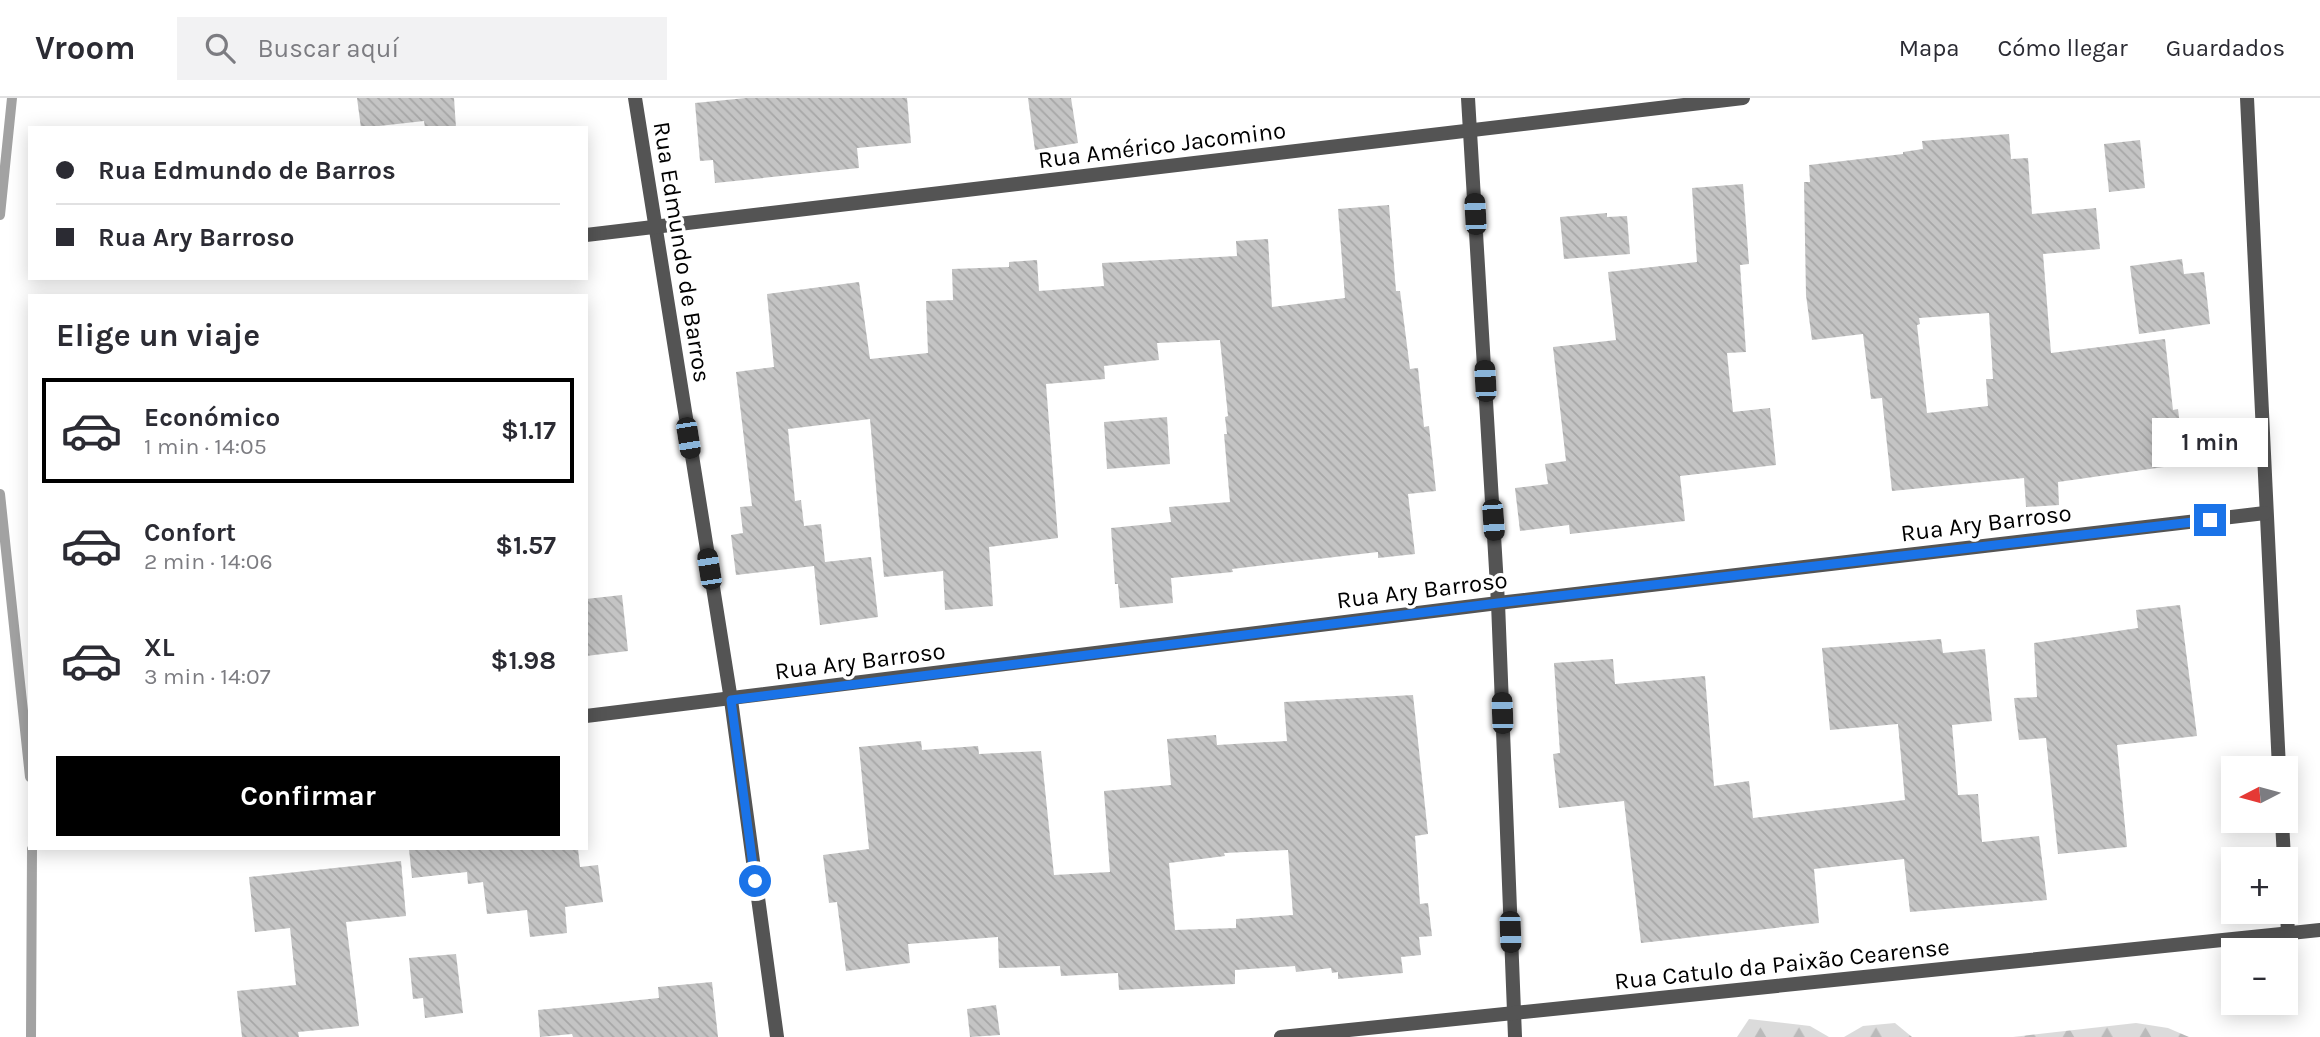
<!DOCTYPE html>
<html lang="es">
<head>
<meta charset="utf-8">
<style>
  :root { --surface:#fff; --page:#f2f2f3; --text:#2b2b33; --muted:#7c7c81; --line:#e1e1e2; --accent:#000 }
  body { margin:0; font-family:Karla,sans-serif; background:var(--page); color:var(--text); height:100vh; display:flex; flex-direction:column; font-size:26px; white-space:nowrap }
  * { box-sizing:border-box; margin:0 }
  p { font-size:23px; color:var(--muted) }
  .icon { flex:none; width:38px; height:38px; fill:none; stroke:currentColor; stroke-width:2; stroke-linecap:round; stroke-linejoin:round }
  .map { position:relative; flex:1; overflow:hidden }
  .side { position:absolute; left:28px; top:196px; width:560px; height:556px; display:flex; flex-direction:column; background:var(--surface); border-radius:0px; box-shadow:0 4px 18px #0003 }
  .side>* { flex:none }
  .guide { position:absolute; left:28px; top:28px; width:560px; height:154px; border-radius:0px; box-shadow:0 4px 18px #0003; display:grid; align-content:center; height:154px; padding:0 28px; background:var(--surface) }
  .needle { width:46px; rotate:264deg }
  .tools { position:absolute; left:2221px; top:658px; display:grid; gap:14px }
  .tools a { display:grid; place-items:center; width:77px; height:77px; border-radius:0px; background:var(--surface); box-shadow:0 4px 18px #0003; font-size:35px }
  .end { position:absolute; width:32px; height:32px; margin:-16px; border:9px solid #1a73e8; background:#fff; box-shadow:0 0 0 4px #fff }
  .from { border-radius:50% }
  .bubble { position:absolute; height:49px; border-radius:0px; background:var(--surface); box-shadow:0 4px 18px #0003; font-size:23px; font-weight:700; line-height:49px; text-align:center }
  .car { position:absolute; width:21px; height:42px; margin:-21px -10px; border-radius:9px; box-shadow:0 0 5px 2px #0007; background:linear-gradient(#222 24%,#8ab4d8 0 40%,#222 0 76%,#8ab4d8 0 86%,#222 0) }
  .guide b { display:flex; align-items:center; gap:24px; height:66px; font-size:26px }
  .guide b+b { border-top:2px solid var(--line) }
  .guide i { width:18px; height:18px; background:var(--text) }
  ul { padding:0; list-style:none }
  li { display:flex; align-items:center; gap:21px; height:105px; margin:0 14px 10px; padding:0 14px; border:4px solid transparent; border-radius:0px }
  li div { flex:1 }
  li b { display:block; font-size:26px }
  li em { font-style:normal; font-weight:700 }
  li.selected { border-color:var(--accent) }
  li>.icon { width:63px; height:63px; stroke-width:1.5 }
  h2 { padding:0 28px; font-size:32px; line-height:84px }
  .cta { display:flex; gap:14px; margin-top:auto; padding:14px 28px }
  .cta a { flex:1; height:80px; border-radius:0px; background:var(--accent); color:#fff; font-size:28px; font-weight:700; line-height:80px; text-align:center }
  header { display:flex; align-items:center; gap:42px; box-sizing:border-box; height:98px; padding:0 35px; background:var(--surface); border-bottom:2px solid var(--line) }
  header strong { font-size:33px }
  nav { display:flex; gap:38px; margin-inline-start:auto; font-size:24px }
  .search { width:490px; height:63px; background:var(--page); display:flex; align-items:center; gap:18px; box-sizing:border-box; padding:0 24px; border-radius:0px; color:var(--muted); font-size:26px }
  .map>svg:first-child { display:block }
</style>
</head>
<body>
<header>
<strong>Vroom</strong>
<div class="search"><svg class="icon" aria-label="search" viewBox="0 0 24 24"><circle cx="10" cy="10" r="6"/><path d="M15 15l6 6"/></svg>Buscar aquí</div>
<nav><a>Mapa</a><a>Cómo llegar</a><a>Guardados</a></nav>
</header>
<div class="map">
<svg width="2320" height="939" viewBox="0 0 2320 939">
  <defs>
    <pattern id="forest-firs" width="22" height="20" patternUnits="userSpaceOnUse" patternTransform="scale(1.75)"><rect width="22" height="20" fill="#dbdbdb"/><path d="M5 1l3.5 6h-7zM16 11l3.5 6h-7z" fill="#bababa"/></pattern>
    <pattern id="building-back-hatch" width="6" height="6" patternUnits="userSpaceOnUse" patternTransform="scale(1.75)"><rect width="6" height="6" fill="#c4c4c4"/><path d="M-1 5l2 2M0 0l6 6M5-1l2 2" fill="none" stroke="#a7a7a7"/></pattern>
  </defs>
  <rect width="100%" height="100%" fill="#fff"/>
  <g fill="url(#forest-firs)">
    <polygon points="1749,921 1810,928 1829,939 1737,939"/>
    <polygon points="1895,925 1912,939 1844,939 1863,928"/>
    <polygon points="2136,925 2168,930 2189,939 2013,939"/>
  </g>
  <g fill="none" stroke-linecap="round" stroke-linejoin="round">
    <g stroke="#a2a2a2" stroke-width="10">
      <polyline points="0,117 12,0"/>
      <polyline points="0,396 30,679"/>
      <polyline points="31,939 32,751"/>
    </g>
  </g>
  <g fill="url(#building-back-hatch)" fill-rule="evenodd">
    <polygon points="357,0 454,0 456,30 425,30 424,23 361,30"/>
    <polygon points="746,0 907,0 911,45 857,50 859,70 715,85 713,62 700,63 695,5"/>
    <polygon points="1028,0 1071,0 1078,45 1035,52"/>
    <path d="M 2009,36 L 2011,61 L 2028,60 L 2032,116 L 2096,110 L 2100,151 L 2043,156 L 2051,255 L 2165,241 L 2173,312 L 2178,311 L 2185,366 L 2058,384 L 2059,407 L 2026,409 L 2024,380 L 1892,393 L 1882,300 L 1871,301 L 1863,236 L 1812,242 L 1806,197 L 1804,84 L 1810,84 L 1809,67 L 1903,56 L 1903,54 L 1923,51 L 1922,43 ZM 1989,215 L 1993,281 L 1986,281 L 1988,308 L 1927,315 L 1917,227 L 1920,226 L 1919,220 Z"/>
    <polygon points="2140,42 2145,90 2109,94 2104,46"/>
    <polygon points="1743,86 1749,166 1740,167 1746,254 1727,255 1733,314 1770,310 1776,367 1680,378 1685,423 1570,436 1569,427 1520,433 1515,390 1548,386 1545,366 1566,363 1553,249 1616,242 1608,174 1697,164 1692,90"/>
    <polygon points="1389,107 1396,193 1400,193 1410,271 1418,270 1424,329 1429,328 1436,393 1408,396 1415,456 1378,460 1378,454 1232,471 1233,474 1171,480 1173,505 1120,510 1118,486 1115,486 1111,430 1171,424 1169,409 1230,404 1224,336 1227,336 1225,319 1228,318 1220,242 1157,245 1159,262 1104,268 1105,281 1046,286 1058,440 989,449 993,508 945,512 943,473 884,479 870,321 788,331 795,403 801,402 804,428 821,426 825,464 871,459 878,519 820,527 814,468 736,477 731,437 743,435 740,409 752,408 736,274 774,269 767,196 859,184 870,261 928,255 926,203 953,202 952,171 1009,169 1009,164 1037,162 1039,193 1104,188 1102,165 1237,158 1236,143 1268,141 1272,209 1345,200 1338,111"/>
    <polygon points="1607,115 1607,119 1627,118 1630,156 1564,161 1560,119"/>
    <polygon points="2182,161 2184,176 2204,174 2210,226 2139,236 2130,168"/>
    <polygon points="1167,319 1170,366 1107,371 1104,324"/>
    <polygon points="622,497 628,553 586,558 586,501"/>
    <polygon points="2180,507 2197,638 2117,647 2127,749 2058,756 2046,640 2019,642 2014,600 2037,599 2034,545 2138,530 2136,512"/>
    <polygon points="1941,541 1943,555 1985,551 1992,623 1952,627 1958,697 1978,696 1982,744 2039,738 2047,802 1910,814 1904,761 1814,771 1819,825 1641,845 1624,703 1559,710 1553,656 1560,655 1554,565 1613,561 1615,586 1705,578 1714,688 1749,683 1753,720 1905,702 1898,626 1830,632 1822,550"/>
    <path d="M 1413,597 L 1428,736 L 1415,738 L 1420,806 L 1428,805 L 1432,838 L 1419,839 L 1421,857 L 1401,859 L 1403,875 L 1338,881 L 1338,874 L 1332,875 L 1331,870 L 1296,874 L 1295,868 L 1235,872 L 1235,886 L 1119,892 L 1118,875 L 1061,878 L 1060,868 L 999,870 L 998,839 L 908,846 L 910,865 L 846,873 L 837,804 L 829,805 L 823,757 L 869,751 L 859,649 L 921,643 L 922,652 L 978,648 L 979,656 L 1041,653 L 1054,777 L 1110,774 L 1104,693 L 1171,687 L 1167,641 L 1216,637 L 1217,647 L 1287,643 L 1284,604 ZM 1288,752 L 1293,817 L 1236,821 L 1236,830 L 1175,832 L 1169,765 L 1225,758 L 1224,755 Z"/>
    <polygon points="409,751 578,751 580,769 598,767 603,804 565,809 567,835 530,839 527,812 487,816 483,784 468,786 467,774 412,780"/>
    <polygon points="401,763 406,818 346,824 359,928 298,934 299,939 242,939 237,893 296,887 290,830 255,834 249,779"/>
    <polygon points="456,856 463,915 425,920 423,900 413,901 409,860"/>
    <polygon points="712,884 718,939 573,939 572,936 540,939 538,912 659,900 658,889"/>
    <polygon points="996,907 1000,937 970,939 967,911"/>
  </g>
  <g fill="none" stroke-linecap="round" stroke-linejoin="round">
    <g stroke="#545454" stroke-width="14">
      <polyline points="635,0 731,602 777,939"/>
      <polyline points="1468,0 1498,505 1515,939"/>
      <polyline points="2247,0 2279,670"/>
      <polyline points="586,137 1743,0"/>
      <polyline points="586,618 1498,505 2265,415"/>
      <polyline points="2282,723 2284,761"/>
      <polyline points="2286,794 2288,836"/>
      <polyline points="1281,939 2320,832"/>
    </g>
  </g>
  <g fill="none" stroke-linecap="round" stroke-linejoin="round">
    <polyline stroke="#1a73e8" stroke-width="9" points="755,783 731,602 1498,505 2210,422"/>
  </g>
  <g text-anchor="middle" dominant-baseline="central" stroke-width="7" stroke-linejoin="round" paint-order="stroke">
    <g font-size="24" fill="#000" stroke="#fff">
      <text transform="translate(1162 47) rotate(-7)">Rua Américo Jacomino</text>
      <text transform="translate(682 154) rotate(81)">Rua Edmundo de Barros</text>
      <text transform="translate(1986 425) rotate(-7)">Rua Ary Barroso</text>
      <text transform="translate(1422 492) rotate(-7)">Rua Ary Barroso</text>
      <text transform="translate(860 563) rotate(-7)">Rua Ary Barroso</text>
      <text transform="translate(1782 866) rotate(-6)">Rua Catulo da Paixão Cearense</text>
    </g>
  </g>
</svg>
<div class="tools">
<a><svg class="needle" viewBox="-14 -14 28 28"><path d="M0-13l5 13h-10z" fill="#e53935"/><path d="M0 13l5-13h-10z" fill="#7c7c81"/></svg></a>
<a>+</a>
<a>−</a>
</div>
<i class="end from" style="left:755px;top:783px"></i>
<i class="end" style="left:2210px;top:422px"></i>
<div class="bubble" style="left:2152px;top:320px;width:116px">1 min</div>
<i class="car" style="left:1475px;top:116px;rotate:357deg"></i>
<i class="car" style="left:1485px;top:283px;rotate:357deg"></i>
<i class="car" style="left:688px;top:340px;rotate:171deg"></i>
<i class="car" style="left:1493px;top:422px;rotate:176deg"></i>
<i class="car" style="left:709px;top:471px;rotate:351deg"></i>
<i class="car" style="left:1502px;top:615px;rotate:358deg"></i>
<i class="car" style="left:1510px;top:834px;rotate:178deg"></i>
<div class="guide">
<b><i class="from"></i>Rua Edmundo de Barros</b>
<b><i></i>Rua Ary Barroso</b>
</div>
<section class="side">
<h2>Elige un viaje</h2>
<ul>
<li class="selected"><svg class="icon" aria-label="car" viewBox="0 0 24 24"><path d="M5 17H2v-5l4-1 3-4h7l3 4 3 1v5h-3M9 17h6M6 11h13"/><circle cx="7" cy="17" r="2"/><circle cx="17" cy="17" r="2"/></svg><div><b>Económico</b><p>1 min · 14:05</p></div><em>$1.17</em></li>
<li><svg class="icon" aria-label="car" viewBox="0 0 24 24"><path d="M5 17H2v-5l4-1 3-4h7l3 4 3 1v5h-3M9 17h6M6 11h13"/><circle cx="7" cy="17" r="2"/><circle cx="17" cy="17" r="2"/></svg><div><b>Confort</b><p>2 min · 14:06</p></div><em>$1.57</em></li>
<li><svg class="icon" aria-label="car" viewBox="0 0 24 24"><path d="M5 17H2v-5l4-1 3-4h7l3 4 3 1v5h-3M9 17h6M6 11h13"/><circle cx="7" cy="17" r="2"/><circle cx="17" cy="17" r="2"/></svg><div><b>XL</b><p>3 min · 14:07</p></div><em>$1.98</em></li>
</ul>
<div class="cta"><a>Confirmar</a></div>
</section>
</div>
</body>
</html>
